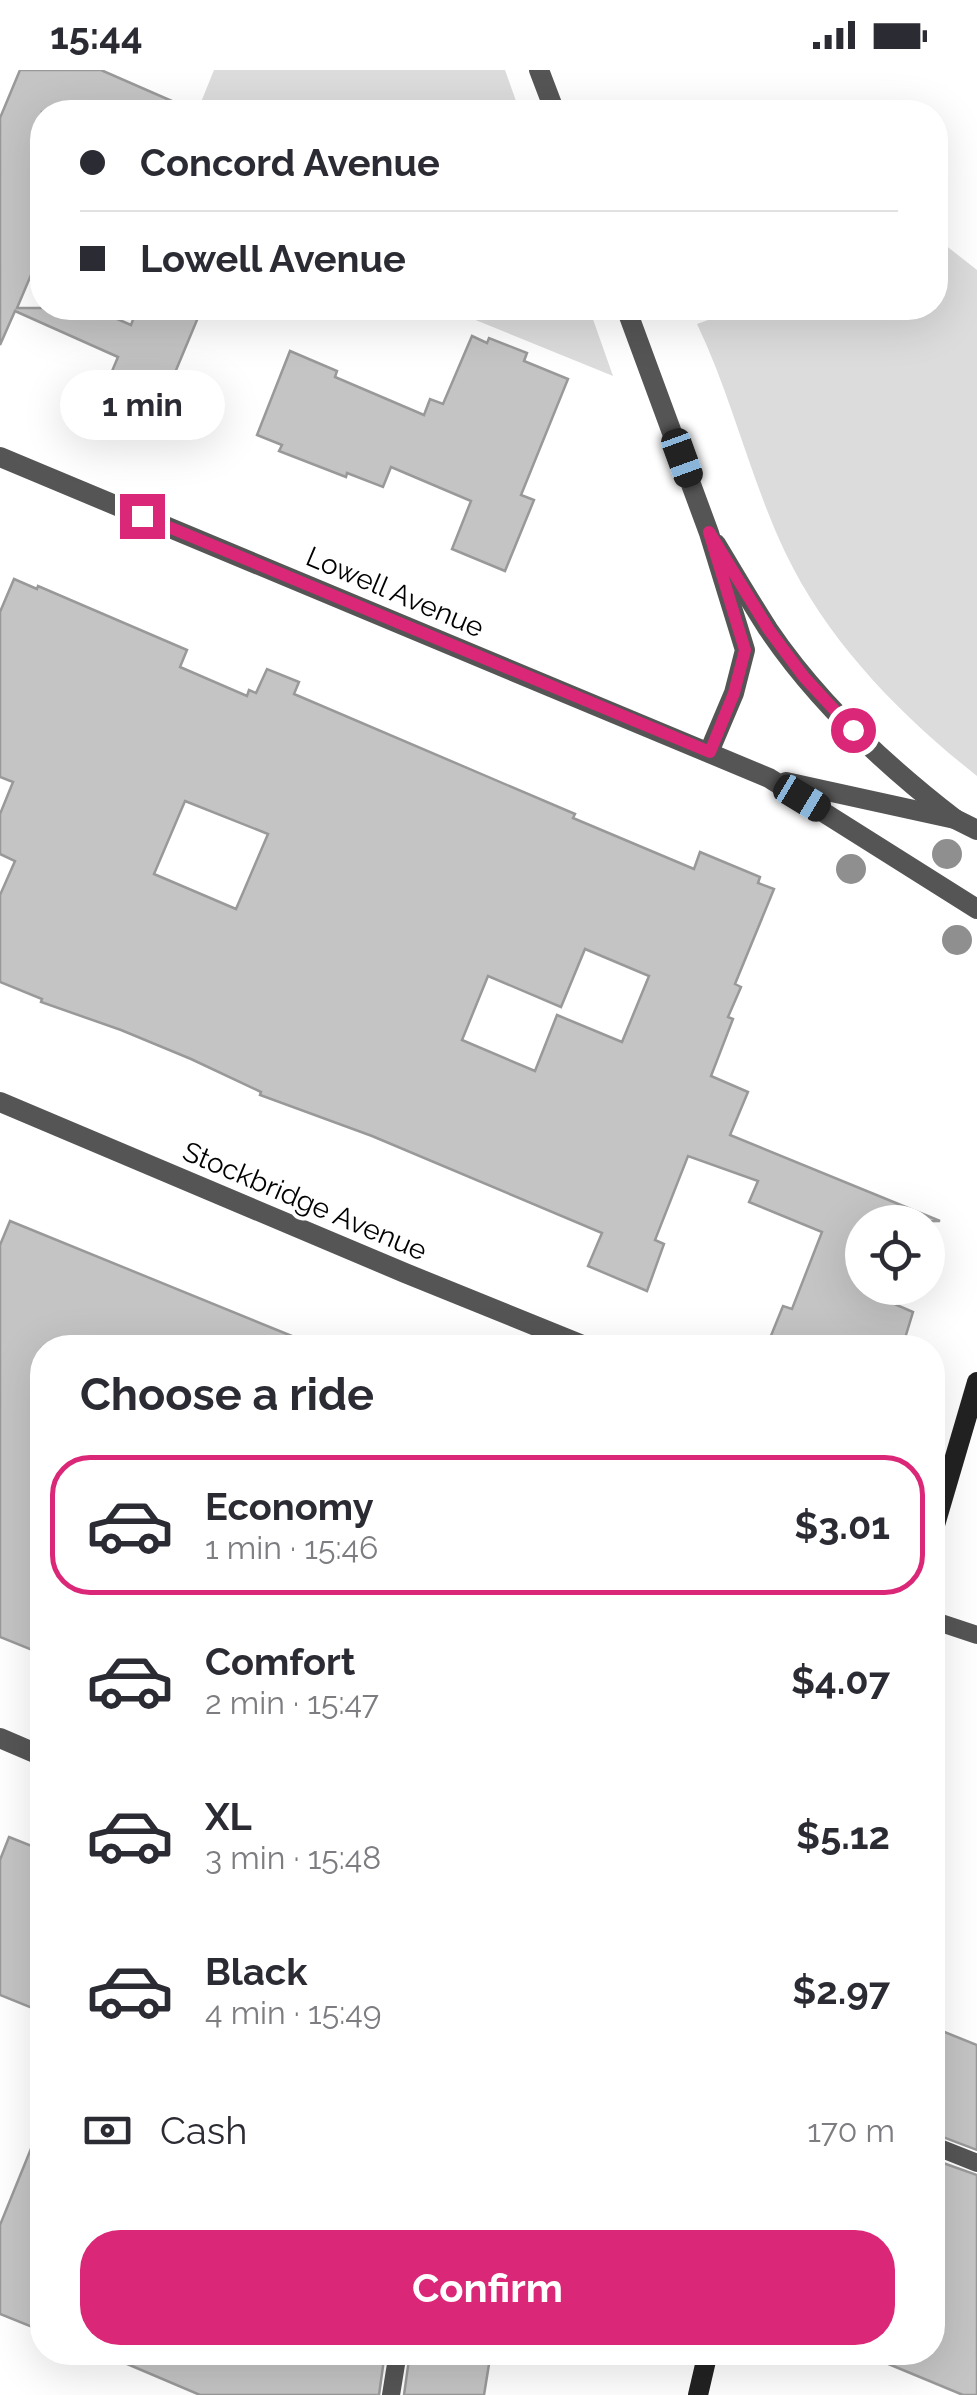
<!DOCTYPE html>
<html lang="en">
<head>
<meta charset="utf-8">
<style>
  :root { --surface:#fff; --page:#f7f7f7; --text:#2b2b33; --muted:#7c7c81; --line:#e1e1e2; --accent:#db2777 }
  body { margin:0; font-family:Raleway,sans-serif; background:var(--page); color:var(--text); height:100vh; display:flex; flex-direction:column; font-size:38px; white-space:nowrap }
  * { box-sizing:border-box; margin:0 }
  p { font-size:32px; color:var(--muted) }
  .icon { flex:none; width:55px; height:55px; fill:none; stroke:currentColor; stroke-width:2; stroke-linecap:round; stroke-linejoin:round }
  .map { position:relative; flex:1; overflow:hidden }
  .sheet { position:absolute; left:30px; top:1265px; width:915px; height:1030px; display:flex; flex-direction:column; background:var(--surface); border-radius:40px; box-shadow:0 10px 40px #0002 }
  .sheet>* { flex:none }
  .hud { position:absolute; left:30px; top:30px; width:918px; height:220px; border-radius:40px; box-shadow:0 10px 40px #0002; display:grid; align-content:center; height:220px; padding:0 50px; background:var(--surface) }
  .fabs { position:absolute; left:845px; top:1135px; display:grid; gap:20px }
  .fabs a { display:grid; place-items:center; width:100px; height:100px; border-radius:50%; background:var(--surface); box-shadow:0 10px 40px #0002; font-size:50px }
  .end { position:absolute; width:45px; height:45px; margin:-22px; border:12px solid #db2777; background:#fff; box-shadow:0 0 0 5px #fff }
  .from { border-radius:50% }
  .bubble { position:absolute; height:70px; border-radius:35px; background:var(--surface); box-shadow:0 10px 40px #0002; font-size:32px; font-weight:700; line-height:70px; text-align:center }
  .car { position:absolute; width:30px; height:60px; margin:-30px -15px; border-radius:12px; box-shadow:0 0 8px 2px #0007; background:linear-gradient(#222 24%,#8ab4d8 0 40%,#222 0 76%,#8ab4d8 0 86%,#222 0) }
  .hud b { display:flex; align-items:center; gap:35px; height:95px; font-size:38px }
  .hud b+b { border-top:2px solid var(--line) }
  .hud i { width:25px; height:25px; background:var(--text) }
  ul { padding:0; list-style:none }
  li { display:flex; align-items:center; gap:30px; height:140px; margin:0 20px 15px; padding:0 30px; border:5px solid transparent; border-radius:40px }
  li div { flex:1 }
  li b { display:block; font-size:38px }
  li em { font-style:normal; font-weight:700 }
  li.on { border-color:var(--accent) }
  li>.icon { width:90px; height:90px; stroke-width:1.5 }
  h2 { padding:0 50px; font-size:45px; line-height:120px }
  .pay { display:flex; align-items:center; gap:25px; height:110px; padding:0 50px; font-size:38px }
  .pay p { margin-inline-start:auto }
  .action { display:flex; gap:20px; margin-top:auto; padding:20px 50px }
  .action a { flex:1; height:115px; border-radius:40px; background:var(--accent); color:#fff; font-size:40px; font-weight:700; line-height:115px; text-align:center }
  .status { display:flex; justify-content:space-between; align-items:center; height:70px; padding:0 50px; background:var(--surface); direction:ltr }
  .status svg { height:28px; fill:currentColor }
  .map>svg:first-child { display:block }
</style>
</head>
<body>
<div class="status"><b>15:44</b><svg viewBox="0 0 49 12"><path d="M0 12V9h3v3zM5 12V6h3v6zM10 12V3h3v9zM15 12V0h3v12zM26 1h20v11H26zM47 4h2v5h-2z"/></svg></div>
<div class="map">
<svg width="977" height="2325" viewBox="0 0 977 2325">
  <rect width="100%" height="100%" fill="#fff"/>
  <g fill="#dcdcdc">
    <polygon points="214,0 505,0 520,42 197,42"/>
    <path d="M 935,167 L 977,200 L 977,706 C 900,645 828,572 785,482 C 750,408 732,327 697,254 L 741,238 L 935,238 Z"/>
    <polygon points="446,238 589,238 613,306"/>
  </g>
  <g fill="#c4c4c4" stroke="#999" stroke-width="2.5" fill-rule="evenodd">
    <polygon points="20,0 101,0 197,42 42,42 42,179 17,238 92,238 131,255 137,239 157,247 163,238 202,238 161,336 107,313 118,287 15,241 0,275 0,48"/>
    <polygon points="472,266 487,273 489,268 527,283 524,291 568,309 521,425 534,430 505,501 452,479 471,431 391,397 383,417 347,403 346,407 279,381 282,375 257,365 290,281 337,301 335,307 424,345 430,329 443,334"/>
    <path d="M 14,509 L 37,519 L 38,516 L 187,580 L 180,597 L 247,626 L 249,620 L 256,623 L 267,599 L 299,612 L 294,624 L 575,744 L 573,748 L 694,799 L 700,782 L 760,807 L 758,813 L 774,819 L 735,914 L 741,917 L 728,947 L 733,949 L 711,1006 L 748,1022 L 730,1065 L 940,1151 L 862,1152 L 862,1220 L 913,1242 L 902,1278 L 766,1278 L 783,1236 L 792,1239 L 822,1162 L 749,1132 L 758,1111 L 688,1086 L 655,1170 L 664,1174 L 647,1221 L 588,1196 L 602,1163 L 372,1066 L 260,1025 L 261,1022 L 191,989 L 121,960 L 41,932 L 42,929 L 0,912 L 0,825 L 15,791 L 0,784 L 0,744 L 13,712 L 0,707 L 0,542 ZM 185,731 L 268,764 L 236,839 L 154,804 ZM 585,879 L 649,906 L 622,972 L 557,945 L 535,1001 L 462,970 L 488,906 L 561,937 Z"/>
    <polygon points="10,1151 314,1275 42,1278 42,1584 0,1567 0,1175"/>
    <polygon points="9,1767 42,1780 42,1942 0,1925 0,1790"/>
    <polygon points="932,1957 977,1975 977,2080 932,2063"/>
    <polygon points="41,2054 42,2054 42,2261 0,2244 0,2155"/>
    <polygon points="932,2089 977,2105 977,2325 963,2325 862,2283 932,2282"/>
    <polygon points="99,2282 385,2282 379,2325 200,2325"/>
    <polygon points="410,2282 491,2282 484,2325 404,2325"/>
  </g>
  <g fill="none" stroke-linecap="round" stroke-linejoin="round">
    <g stroke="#555" stroke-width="18">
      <polyline points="932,1550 977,1565"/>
      <polyline points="932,2075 977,2093"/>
      <polyline points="391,2325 398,2282"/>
    </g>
    <g stroke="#555" stroke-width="20">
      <polyline points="0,387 769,708 977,839"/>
      <path d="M 716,474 C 733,502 750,531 768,559 C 818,633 885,695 955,749"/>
      <polyline points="786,712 955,749 977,760"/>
      <polyline points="0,1032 405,1203 590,1278"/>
      <polyline points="0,1668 42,1686"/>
    </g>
    <g stroke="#555" stroke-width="20">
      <polyline points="539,0 555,42"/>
      <polyline points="626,238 709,463 745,580 734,623 709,682"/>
    </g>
    <g stroke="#222" stroke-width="20">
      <polyline points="932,1465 977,1312"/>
      <polyline points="698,2325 708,2282"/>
    </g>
  </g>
  <g fill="#8f8f8f">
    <circle cx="947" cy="784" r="15"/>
    <circle cx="851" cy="799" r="15"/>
    <circle cx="957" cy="870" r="15"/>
  </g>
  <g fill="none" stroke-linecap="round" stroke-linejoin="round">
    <polyline stroke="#db2777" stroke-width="12" points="142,446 710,682 734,623 745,580 709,462 769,560 804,607 853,660"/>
  </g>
  <g text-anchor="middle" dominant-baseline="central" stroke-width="8" stroke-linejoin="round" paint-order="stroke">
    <g font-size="28" fill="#000" stroke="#fff">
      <text transform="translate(395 522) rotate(23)">Lowell Avenue</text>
      <text transform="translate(305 1131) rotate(23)">Stockbridge Avenue</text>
    </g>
  </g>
</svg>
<div class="fabs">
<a><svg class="icon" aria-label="locate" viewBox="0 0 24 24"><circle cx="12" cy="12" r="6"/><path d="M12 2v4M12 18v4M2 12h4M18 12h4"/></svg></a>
</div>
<i class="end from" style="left:853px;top:660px"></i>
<i class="end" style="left:142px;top:446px"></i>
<div class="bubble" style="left:60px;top:300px;width:165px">1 min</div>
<i class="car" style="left:682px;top:388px;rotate:160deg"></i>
<i class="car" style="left:802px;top:728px;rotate:121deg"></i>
<div class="hud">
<b><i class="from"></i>Concord Avenue</b>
<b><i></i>Lowell Avenue</b>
</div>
<section class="sheet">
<h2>Choose a ride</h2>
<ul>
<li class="on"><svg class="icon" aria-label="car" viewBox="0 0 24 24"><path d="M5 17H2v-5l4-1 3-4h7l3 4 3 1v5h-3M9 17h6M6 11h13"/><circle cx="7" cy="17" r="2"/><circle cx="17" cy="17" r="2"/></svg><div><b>Economy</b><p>1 min · 15:46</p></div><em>$3.01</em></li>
<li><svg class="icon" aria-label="car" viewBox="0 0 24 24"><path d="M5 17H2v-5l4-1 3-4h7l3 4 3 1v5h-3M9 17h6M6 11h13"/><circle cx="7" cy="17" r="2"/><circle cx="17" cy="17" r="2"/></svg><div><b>Comfort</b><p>2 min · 15:47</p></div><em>$4.07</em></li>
<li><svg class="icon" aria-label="car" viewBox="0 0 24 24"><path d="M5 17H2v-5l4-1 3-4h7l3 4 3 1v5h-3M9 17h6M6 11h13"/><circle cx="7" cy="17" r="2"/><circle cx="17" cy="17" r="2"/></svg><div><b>XL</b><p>3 min · 15:48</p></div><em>$5.12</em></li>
<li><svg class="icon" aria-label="car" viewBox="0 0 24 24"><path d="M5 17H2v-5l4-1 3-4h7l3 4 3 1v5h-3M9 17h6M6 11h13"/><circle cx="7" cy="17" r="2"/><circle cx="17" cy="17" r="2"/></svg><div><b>Black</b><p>4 min · 15:49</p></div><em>$2.97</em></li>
</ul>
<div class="pay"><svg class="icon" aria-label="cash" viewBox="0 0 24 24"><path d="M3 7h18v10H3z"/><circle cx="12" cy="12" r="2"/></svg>Cash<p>170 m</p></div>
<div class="action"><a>Confirm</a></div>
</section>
</div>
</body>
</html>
